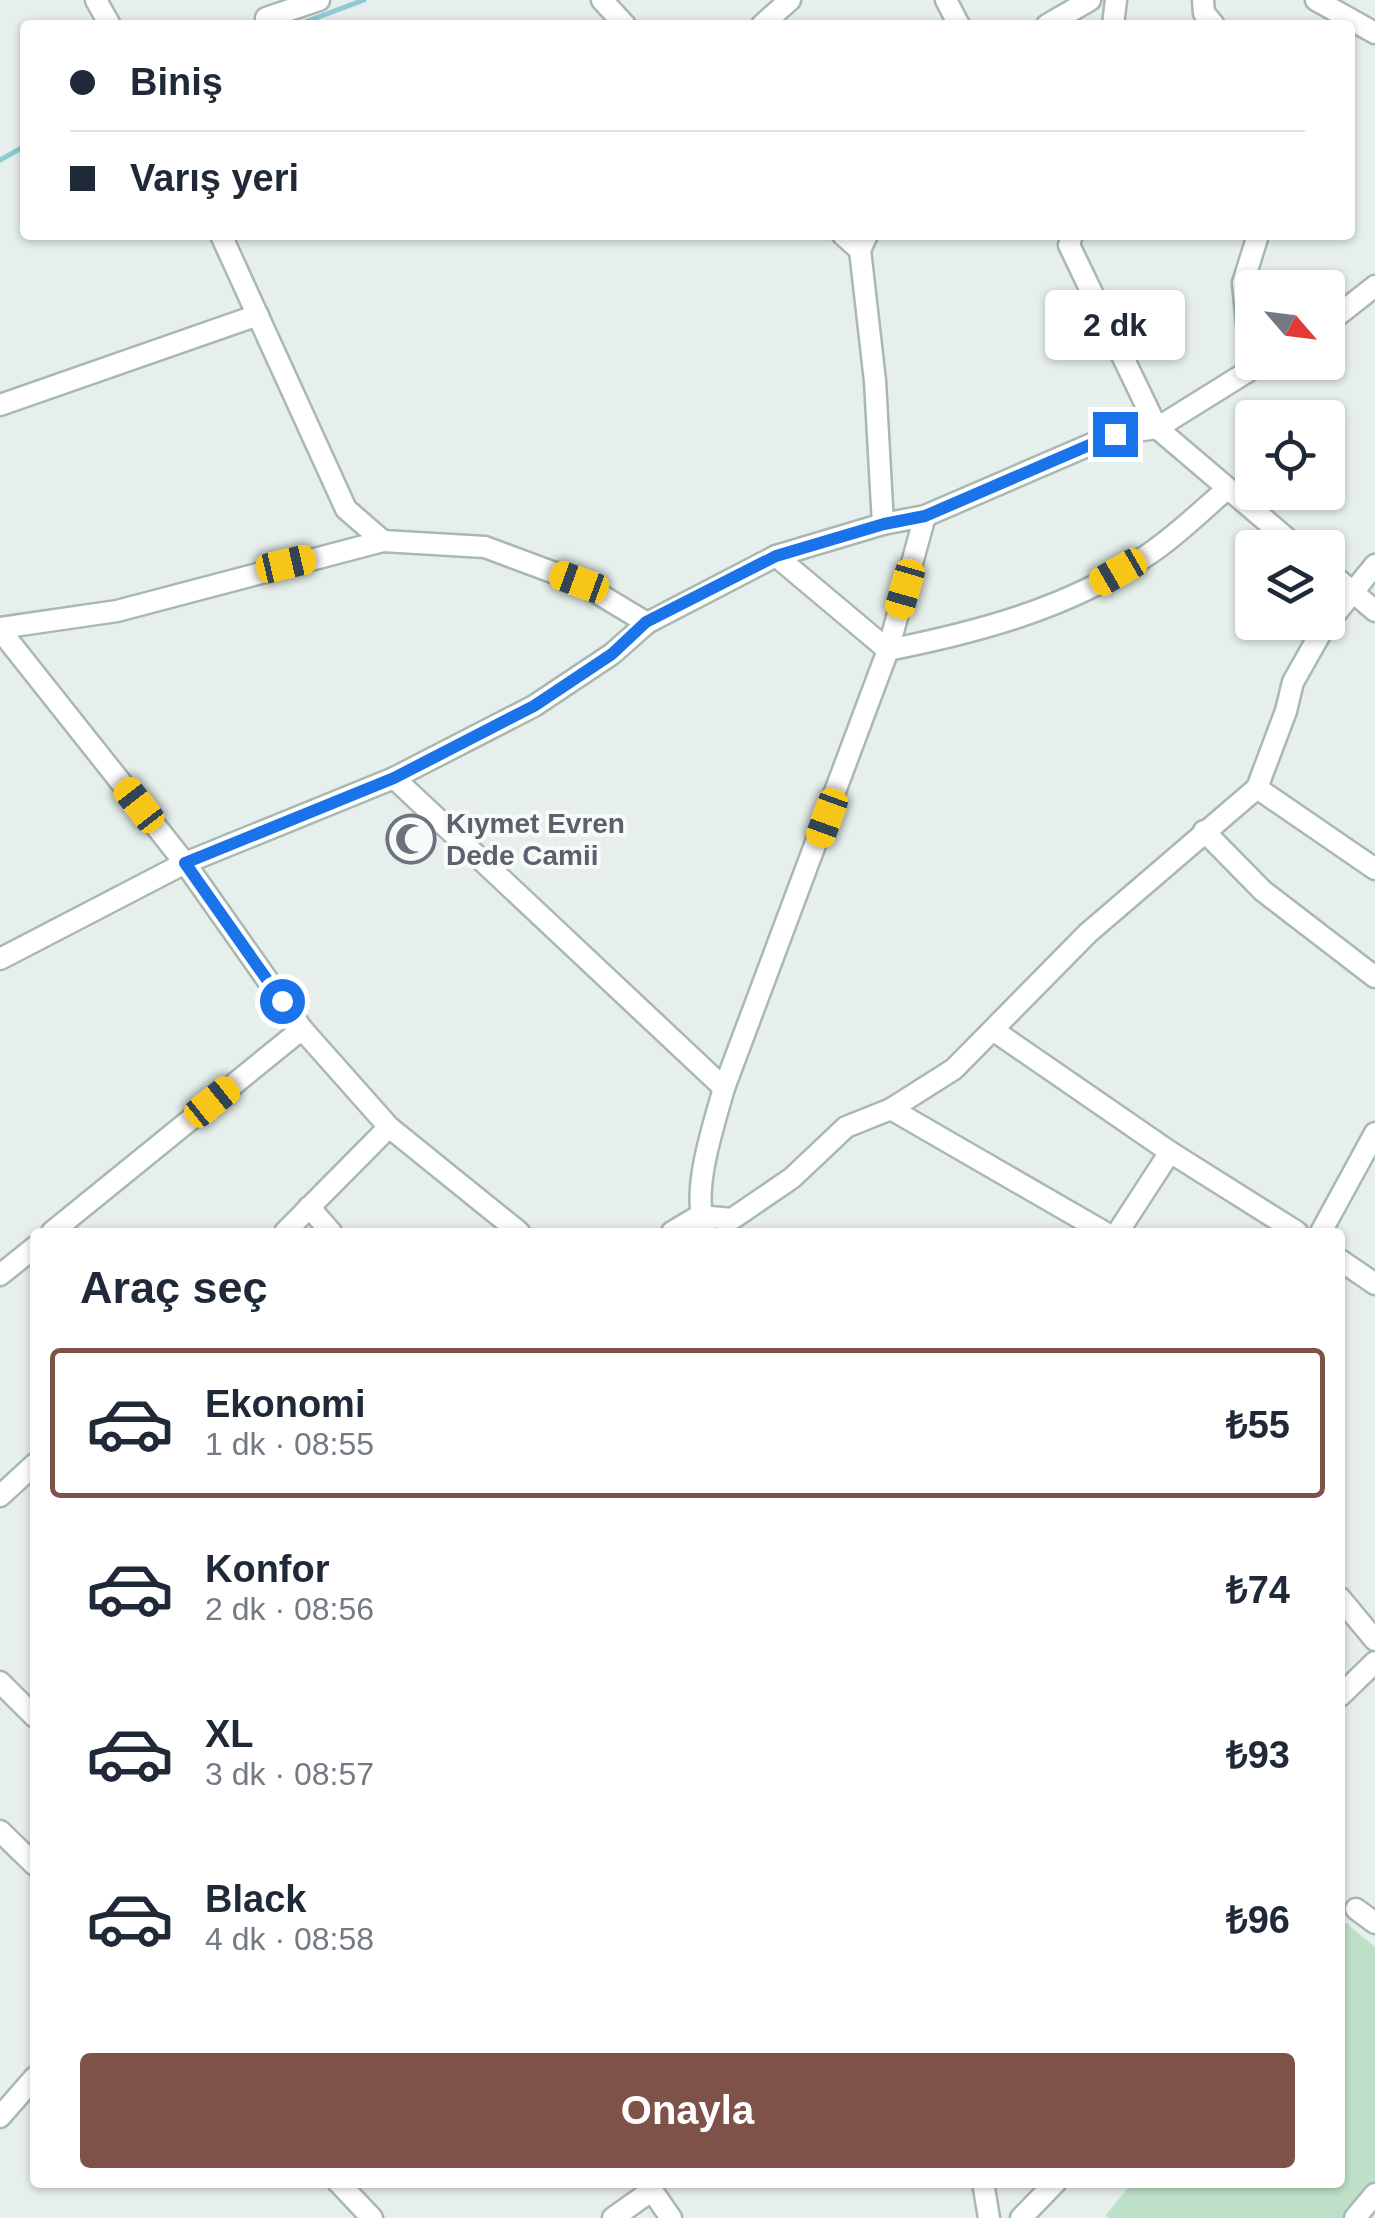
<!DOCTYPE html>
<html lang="tr">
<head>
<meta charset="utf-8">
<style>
  :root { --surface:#fff; --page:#f6f6f7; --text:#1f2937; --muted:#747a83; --line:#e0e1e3; --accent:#7f5249 }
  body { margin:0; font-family:Arial,sans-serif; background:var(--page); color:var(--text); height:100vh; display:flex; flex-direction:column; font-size:38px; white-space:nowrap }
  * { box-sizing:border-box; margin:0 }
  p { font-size:32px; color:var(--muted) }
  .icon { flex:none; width:55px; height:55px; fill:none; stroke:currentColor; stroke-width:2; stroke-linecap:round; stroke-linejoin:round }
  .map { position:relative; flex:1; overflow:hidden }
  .side { position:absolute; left:30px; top:1228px; width:1315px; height:960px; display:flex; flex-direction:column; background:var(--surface); border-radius:10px; box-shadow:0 2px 8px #0004 }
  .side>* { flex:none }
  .guide { position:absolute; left:20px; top:20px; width:1335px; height:220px; border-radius:10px; box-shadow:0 2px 8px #0004; display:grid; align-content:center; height:220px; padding:0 50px; background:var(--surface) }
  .needle { width:65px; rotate:118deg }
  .buttons { position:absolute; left:1235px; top:270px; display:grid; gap:20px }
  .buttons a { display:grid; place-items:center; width:110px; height:110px; border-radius:10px; background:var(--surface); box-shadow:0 2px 8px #0004; font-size:50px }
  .end { position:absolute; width:45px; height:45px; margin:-22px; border:12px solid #1a73e8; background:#fff; box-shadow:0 0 0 5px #fff }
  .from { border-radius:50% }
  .bubble { position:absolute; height:70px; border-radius:10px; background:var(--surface); box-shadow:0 2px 8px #0004; font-size:32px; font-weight:700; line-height:70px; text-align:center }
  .car { position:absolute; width:30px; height:60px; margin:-30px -15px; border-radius:12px; box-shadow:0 0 8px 2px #0007; background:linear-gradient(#f5c518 24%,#345 0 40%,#f5c518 0 76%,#345 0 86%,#f5c518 0) }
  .guide b { display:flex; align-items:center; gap:35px; height:95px; font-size:38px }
  .guide b+b { border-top:2px solid var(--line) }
  .guide i { width:25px; height:25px; background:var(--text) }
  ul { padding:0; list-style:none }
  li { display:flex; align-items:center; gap:30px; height:150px; margin:0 20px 15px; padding:0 30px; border:5px solid transparent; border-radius:10px }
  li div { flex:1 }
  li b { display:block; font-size:38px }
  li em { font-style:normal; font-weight:700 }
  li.on { border-color:var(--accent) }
  li>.icon { width:90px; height:90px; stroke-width:1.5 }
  h2 { padding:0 50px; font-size:45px; line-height:120px }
  .primary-button { display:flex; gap:20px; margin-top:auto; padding:20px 50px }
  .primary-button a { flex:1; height:115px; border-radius:10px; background:var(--accent); color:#fff; font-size:40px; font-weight:700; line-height:115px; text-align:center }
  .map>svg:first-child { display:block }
</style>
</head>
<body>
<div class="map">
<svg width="1375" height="2218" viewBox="0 0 1375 2218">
  <rect width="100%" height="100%" fill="#e6efeb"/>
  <polygon fill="#bfe0c8" points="1340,1918 1375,1947 1375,2183 1344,2218 1108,2218 1106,2215 1132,2183 1340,2182"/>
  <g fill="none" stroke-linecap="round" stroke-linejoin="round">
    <g stroke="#8ec9d4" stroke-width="5">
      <polyline points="297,25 364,0"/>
      <polyline points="0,160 25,146"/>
    </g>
    <g stroke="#a8b8b2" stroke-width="25">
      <g id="minor">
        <polyline points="96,0 110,25"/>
        <polyline points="602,0 625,25"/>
        <polyline points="946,0 959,25"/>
        <polyline points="1203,0 1204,13 1214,25"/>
        <polyline points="1316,0 1375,33"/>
        <polyline points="266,18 319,0"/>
        <polyline points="762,25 790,0"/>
        <polyline points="1047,25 1090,0"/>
        <polyline points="1113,25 1116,0"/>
        <polyline points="221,235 346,509 383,541"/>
        <polyline points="843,235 860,250"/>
        <polyline points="867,235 860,250 875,381 883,524"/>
        <polyline points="1072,235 1069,245 1157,428 1298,548"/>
        <polyline points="1328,323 1375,286"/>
        <polyline points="1252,349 1249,344 1243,283 1258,235"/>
        <polyline points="0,405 258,315"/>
        <path d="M 776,556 L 888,650 C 978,632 1065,609 1143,558 C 1173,539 1200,512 1227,489"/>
        <polyline points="1328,571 1375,611"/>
        <polyline points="0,628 117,611 383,541 485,547 579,582 647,623"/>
        <polyline points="0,630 185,863 302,1029 389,1127 519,1232"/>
        <polyline points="394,778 724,1088"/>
        <polyline points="1257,788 1375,869"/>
        <polyline points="1204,831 1263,891 1375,977"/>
        <polyline points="0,959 185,863 394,778 534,706 612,654 647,623 776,556 883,524 925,516 1115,434 1157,428 1263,362"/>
        <polyline points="993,1030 1170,1152 1297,1232"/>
        <polyline points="891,1109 1104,1232"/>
        <polyline points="309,1207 331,1232"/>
        <polyline points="52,1232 302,1029"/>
        <polyline points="285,1232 389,1127"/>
        <polyline points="672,1232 699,1216 732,1219 792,1178 846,1127 891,1109 954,1069 1088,933 1257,788 1286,711 1293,682 1323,629 1375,565"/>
        <path d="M 706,1232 C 690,1193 713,1128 724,1088 L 888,650 L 925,516"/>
        <polyline points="1118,1232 1170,1152"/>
        <polyline points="1321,1232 1375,1133"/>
        <polyline points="1340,1260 1375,1284"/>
        <polyline points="0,1275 35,1247"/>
        <polyline points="0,1496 35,1464"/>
        <polyline points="1340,1598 1375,1640"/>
        <polyline points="0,1682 35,1717"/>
        <polyline points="1340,1696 1375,1662"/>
        <polyline points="0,1831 35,1865"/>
        <polyline points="1356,1909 1375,1923"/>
        <polyline points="0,2117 35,2077"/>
        <polyline points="338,2182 372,2218"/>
        <polyline points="646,2182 671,2218"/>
        <polyline points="983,2182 989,2218"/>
        <polyline points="613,2218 651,2191"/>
        <polyline points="1021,2218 1056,2182"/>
        <polyline points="1355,2218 1375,2194"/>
      </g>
    </g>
    <use href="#minor" stroke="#fff" stroke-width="20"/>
  </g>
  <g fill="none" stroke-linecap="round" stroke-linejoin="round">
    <polyline stroke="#1a73e8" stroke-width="12" points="282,1001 185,863 394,778 534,706 612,654 646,622 776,556 884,524 925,516 1115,434"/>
  </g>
  <defs>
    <g id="mosque-ring" transform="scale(2.5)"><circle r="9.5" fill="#f7fbf9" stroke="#6b7280" stroke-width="1.5"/><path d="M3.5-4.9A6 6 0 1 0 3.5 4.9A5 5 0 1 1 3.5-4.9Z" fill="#6b7280"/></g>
  </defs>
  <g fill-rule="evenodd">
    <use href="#mosque-ring" x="411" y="839"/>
  </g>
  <g text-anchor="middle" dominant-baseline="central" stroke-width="8" stroke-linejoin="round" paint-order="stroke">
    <g font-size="28" font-weight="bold" fill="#5b616d" stroke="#f7fbf9" text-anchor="start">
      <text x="446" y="823">Kıymet Evren<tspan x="446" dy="32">Dede Camii</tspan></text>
    </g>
  </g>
</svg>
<div class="buttons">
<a><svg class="needle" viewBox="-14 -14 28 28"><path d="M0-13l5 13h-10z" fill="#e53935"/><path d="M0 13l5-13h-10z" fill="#747a83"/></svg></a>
<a><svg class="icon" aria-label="locate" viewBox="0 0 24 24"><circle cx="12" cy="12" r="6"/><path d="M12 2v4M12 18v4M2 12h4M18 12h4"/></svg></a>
<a><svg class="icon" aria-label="layers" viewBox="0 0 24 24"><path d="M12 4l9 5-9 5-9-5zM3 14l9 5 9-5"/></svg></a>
</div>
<i class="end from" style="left:282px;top:1001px"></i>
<i class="end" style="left:1115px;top:434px"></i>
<div class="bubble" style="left:1045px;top:290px;width:140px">2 dk</div>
<i class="car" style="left:286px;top:564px;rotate:77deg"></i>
<i class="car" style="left:1118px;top:572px;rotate:240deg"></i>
<i class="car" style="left:579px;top:582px;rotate:290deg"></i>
<i class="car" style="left:905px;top:589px;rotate:196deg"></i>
<i class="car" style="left:139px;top:805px;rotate:322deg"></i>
<i class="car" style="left:827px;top:818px;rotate:200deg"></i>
<i class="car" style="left:212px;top:1102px;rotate:51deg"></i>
<div class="guide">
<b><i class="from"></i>Biniş</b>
<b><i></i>Varış yeri</b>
</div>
<section class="side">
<h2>Araç seç</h2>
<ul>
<li class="on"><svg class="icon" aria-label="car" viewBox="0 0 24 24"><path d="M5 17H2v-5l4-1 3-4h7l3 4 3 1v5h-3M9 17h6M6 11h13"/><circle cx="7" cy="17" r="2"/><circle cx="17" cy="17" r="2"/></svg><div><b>Ekonomi</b><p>1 dk · 08:55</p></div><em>₺55</em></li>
<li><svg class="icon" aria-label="car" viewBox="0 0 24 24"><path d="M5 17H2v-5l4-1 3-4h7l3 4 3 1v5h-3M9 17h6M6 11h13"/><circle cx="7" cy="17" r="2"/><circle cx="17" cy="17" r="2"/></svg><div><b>Konfor</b><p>2 dk · 08:56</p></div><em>₺74</em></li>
<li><svg class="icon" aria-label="car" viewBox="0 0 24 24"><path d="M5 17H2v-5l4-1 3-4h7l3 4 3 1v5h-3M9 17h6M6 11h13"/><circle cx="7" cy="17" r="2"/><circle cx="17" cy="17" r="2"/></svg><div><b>XL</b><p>3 dk · 08:57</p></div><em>₺93</em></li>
<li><svg class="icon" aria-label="car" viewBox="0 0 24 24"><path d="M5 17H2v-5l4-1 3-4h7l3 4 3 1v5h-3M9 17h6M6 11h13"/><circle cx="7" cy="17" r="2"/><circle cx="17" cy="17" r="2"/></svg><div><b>Black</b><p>4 dk · 08:58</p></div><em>₺96</em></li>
</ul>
<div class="primary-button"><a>Onayla</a></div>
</section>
</div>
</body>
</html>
